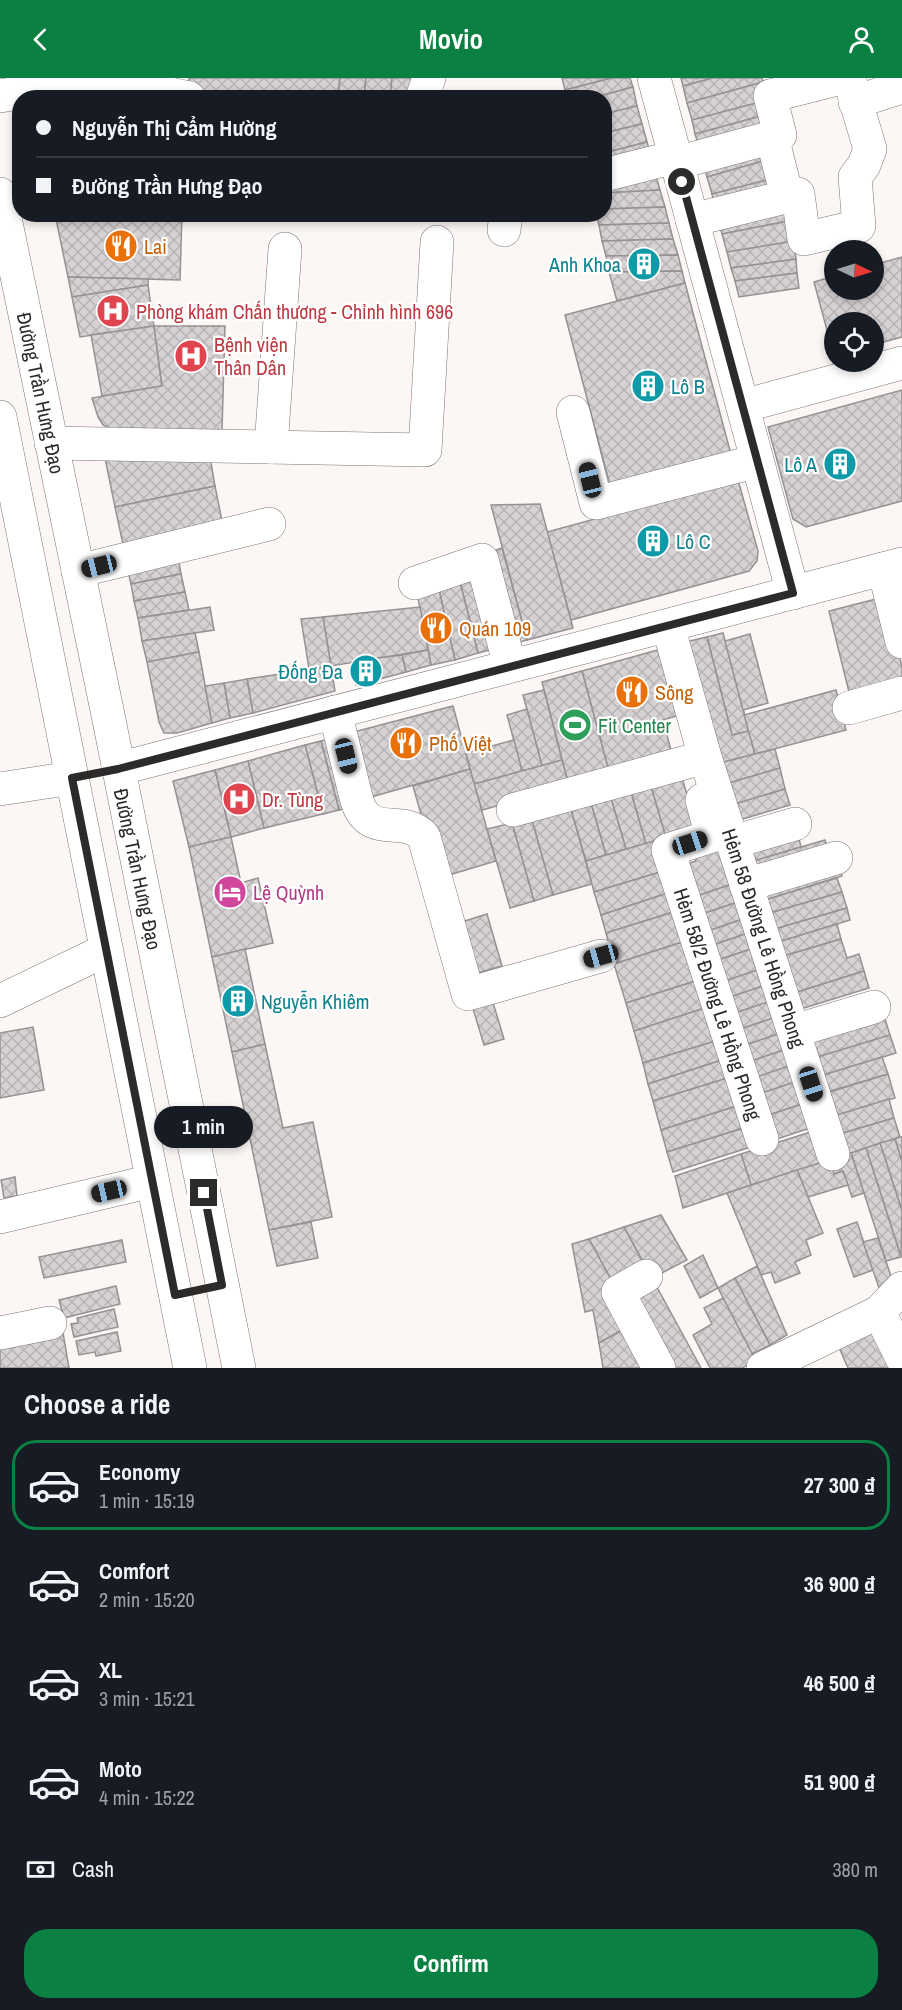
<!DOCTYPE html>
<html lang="en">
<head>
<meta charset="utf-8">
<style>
  :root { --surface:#171b24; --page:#242831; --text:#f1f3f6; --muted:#9ea1a6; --line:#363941; --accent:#0b8043 }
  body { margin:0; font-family:"Archivo Narrow",sans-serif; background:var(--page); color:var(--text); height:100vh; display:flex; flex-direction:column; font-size:22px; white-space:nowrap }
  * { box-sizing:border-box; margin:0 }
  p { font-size:20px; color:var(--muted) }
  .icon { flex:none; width:33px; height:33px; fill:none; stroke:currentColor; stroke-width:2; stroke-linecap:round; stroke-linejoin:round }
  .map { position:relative; height:1290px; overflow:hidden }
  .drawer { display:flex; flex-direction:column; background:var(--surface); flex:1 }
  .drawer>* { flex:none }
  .banner { position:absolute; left:12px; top:12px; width:600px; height:132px; border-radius:24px; box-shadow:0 3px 9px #0003; display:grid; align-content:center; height:132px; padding:0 24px; background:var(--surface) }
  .needle { width:39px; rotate:94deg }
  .controls { position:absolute; left:824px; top:162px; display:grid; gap:12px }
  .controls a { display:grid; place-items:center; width:60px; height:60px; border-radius:50%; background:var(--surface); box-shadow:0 3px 9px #0003; font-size:30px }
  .end { position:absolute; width:27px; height:27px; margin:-14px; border:8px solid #2d2b2a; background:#fff; box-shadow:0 0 0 3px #fff }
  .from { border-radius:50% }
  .bubble { position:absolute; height:42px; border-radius:21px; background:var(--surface); box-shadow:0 3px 9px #0003; font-size:20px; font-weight:800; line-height:42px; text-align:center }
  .car { position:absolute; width:18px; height:36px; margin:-18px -9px; border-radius:8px; box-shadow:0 0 4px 2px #0007; background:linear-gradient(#222 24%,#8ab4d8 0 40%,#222 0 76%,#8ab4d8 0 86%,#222 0) }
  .banner b { display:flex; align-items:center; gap:21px; height:57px; font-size:22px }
  .banner b+b { border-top:2px solid var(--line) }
  .banner i { width:15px; height:15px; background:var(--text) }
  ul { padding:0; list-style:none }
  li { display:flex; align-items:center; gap:18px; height:90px; margin:0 12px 9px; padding:0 12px; border:3px solid transparent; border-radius:24px }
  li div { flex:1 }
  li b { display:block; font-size:22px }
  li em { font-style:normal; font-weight:800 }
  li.on { border-color:var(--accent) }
  li>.icon { width:54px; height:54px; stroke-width:1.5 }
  h2 { padding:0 24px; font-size:27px; line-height:72px }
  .pay { display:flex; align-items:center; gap:15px; height:66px; padding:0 24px; font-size:22px }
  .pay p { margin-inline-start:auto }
  .button { display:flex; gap:12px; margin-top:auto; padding:12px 24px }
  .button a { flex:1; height:69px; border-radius:24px; background:var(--accent); color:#fff; font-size:24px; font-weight:800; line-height:69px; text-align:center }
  header { display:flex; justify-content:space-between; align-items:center; height:78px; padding:0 24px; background:var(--accent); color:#fff; font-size:27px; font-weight:800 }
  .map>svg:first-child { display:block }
</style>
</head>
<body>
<header><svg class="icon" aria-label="back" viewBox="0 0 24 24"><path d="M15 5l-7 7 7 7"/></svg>Movio<svg class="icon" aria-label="person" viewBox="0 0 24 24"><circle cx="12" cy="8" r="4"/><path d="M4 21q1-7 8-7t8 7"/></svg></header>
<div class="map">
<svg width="902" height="1290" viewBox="0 0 902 1290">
  <defs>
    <pattern id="building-cross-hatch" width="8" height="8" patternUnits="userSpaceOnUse" patternTransform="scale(1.5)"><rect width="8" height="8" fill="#d6d1d3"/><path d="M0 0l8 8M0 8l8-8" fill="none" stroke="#b8b4b5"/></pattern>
  </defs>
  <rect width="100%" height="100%" fill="#fcf7f5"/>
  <g fill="url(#building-cross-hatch)" stroke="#969193" stroke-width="1.5">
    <polygon points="189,0 340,0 338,20 226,20 187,15"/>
    <polygon points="340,0 366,0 364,20 338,20"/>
    <polygon points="366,0 392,0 390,20 364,20"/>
    <polygon points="392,0 418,0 416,20 390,20"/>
    <polygon points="562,0 612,0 565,12"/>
    <polygon points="612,0 630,0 633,9 593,20 567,20 565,12"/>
    <polygon points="681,0 713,0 683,8"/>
    <polygon points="713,0 762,0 763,4 687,25 683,8"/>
    <polygon points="763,4 768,22 692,42 687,25"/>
    <polygon points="633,9 637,28 604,36 604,20 593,20"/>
    <polygon points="768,22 772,35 695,56 692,42"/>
    <polygon points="637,28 642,46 604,55 604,36"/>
    <polygon points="772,35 777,54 701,75 695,56"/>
    <polygon points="642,46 647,64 604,75 604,55"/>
    <polygon points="770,62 774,80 707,99 702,81"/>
    <polygon points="647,64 652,82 604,94 604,75"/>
    <polygon points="774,80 779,99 712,116 707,99"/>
    <polygon points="653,87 660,112 604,115 604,99"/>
    <polygon points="779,99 783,117 716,134 712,116"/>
    <polygon points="660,112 665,129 604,131 604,115"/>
    <polygon points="796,118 799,141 722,156 717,138"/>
    <polygon points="665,129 669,145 599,147 596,136 604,136 604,131"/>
    <polygon points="55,136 182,136 180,202 68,199"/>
    <polygon points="799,141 802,162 727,174 722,156"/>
    <polygon points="669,145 673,161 602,163 599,147"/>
    <polygon points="673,161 678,177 606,178 602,163"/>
    <polygon points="794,163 796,181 731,190 727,174"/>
    <polygon points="678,177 682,193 609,194 606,178"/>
    <polygon points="902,179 902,259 873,267 873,244 834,244 834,278 814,204 834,198 834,212 873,212 873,187"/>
    <polygon points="796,181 797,195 735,203 731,190"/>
    <polygon points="682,193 685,205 617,223 609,194"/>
    <polygon points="797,195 799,210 739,219 735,203"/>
    <polygon points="68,199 148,201 148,207 72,219"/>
    <polygon points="685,205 732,380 611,411 565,237"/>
    <polygon points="148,207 154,248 80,259 72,219"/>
    <polygon points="154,248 162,308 102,318 91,257"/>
    <polygon points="154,248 225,248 222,353 111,351 103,347 98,339 92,320 162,308"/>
    <polygon points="902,312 902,423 806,449 793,441 768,349"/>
    <polygon points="104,375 210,379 215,408 115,429"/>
    <polygon points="738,402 758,473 757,483 749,493 571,542 547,454"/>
    <polygon points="215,408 223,448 124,471 115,429"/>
    <polygon points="540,426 573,550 527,562 491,427"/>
    <polygon points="502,470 527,562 508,567 484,476"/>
    <polygon points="178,478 181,496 131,506 127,489"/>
    <polygon points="480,488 501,569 478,575 458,496"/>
    <polygon points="181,496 185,514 134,523 131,506"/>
    <polygon points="458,496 478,575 455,582 437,503"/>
    <polygon points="437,503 455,582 431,587 416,510"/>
    <polygon points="185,514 189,532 138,540 134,523"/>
    <polygon points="884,519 902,589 902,604 850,618 829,533"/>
    <polygon points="210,529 214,552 142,563 138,540"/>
    <polygon points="420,529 428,572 331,588 323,539"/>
    <polygon points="323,539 331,588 309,591 301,541"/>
    <polygon points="195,555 199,574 147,584 142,563"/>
    <polygon points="723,555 749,653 732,657 707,559"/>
    <polygon points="750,556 768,625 743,632 725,563"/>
    <polygon points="707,559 732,657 749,653 755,676 716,686 681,565"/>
    <polygon points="665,570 683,636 663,642 673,680 610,697 582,593"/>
    <polygon points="428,572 431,587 406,594 402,577"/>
    <polygon points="199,574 212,645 177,655 164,655 159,644 147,584"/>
    <polygon points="402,577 406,594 380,601 377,580"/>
    <polygon points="377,580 380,601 356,607 351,584"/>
    <polygon points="331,588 335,613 253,635 247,601"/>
    <polygon points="582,593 610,697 569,708 542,604"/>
    <polygon points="247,601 253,635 230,640 224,605"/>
    <polygon points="224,605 230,640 212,645 205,608"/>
    <polygon points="544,612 562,682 542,688 523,617"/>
    <polygon points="836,612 846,652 755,676 744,637"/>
    <polygon points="453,628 470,691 364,721 346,656"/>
    <polygon points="527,631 542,688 522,693 507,637"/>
    <polygon points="337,659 354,728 339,732 321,663"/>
    <polygon points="514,662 522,693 474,706 466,675"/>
    <polygon points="321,663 339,732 323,736 305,667"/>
    <polygon points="305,667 323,736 264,750 248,683"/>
    <polygon points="775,671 780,690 722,707 716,686"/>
    <polygon points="562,682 569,708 482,732 474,706"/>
    <polygon points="248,683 264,750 231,759 215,692"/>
    <polygon points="780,690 785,711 729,728 722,707"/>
    <polygon points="470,691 496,783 439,800 413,708"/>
    <polygon points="215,692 231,759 189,769 173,703"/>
    <polygon points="681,696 697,751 666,760 650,705"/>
    <polygon points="650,705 666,760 646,766 630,711"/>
    <polygon points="630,711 646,766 626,771 610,717"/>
    <polygon points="785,711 790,727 739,742 735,726"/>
    <polygon points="610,717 626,771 606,777 590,722"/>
    <polygon points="590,722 606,777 586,783 570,728"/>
    <polygon points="570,728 592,806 553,817 531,739"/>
    <polygon points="531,739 553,817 534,823 512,745"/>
    <polygon points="512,745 534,823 510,830 487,751"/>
    <polygon points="796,748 801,769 747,785 740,764"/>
    <polygon points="231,759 241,805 258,800 273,865 212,879 189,769"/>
    <polygon points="657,762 667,792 594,814 586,783"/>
    <polygon points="825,762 830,780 752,803 747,785"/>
    <polygon points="721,764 738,804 694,819 683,787 696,783 693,773"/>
    <polygon points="837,782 842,798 759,824 754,807"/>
    <polygon points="667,792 674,813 601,837 594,814"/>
    <polygon points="837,800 842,814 763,837 759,824"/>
    <polygon points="738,804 744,822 696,838 691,820"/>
    <polygon points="674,813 680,832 606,855 601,837"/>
    <polygon points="842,814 847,830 768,853 763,837"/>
    <polygon points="744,822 749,839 702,855 696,838"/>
    <polygon points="847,830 850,842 772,866 768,853"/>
    <polygon points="680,832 689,862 614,886 606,855"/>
    <polygon points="487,836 502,888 467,898 452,847"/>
    <polygon points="749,839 754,853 707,869 702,855"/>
    <polygon points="837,846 841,861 777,880 772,866"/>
    <polygon points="754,853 760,868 712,884 707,869"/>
    <polygon points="841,861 847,880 859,876 864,893 788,917 777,880"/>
    <polygon points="689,862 702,901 626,925 614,886"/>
    <polygon points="760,868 766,889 719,905 712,884"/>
    <polygon points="245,871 265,966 232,974 212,879"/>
    <polygon points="766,889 772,905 724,921 719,905"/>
    <polygon points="864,893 869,910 794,933 788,917"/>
    <polygon points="702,901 711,928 634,953 626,925"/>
    <polygon points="772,905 777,921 729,937 724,921"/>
    <polygon points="491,918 504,961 484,967 471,924"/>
    <polygon points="777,921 782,937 735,953 729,937"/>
    <polygon points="711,928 722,961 643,985 634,953"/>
    <polygon points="782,937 787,953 740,969 735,953"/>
    <polygon points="885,941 890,957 809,982 804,966"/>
    <polygon points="33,949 44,1012 0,1020 0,955"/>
    <polygon points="787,953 793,969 745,985 740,969"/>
    <polygon points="890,957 896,975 820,998 814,980"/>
    <polygon points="722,961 728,980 648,1006 643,985"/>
    <polygon points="265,966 283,1050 313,1044 332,1139 269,1152 232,974"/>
    <polygon points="793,969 798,985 751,1001 745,985"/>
    <polygon points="882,979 888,996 824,1015 820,998"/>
    <polygon points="728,980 734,998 653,1023 648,1006"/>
    <polygon points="798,985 804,1001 756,1017 751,1001"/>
    <polygon points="888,996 895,1020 827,1040 820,1017"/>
    <polygon points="734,998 743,1026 661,1052 653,1023"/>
    <polygon points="804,1001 811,1023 763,1039 756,1017"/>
    <polygon points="889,1021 894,1040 833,1058 827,1040"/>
    <polygon points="811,1023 819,1047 771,1063 763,1039"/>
    <polygon points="743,1026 750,1048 667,1074 661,1052"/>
    <polygon points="894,1040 900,1059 839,1079 833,1058"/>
    <polygon points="750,1048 757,1067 673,1094 667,1074"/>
    <polygon points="820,1051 830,1082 751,1107 741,1076"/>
    <polygon points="900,1059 902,1059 902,1084 895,1061"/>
    <polygon points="895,1061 902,1084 902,1133 880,1065"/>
    <polygon points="880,1065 902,1133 901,1179 866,1070"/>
    <polygon points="866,1070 901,1179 886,1183 851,1075"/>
    <polygon points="851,1075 864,1115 852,1119 843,1093 834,1096 830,1082"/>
    <polygon points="741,1076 751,1107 683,1130 675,1098"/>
    <polygon points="830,1082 834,1096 843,1093 848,1107 808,1119 797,1092"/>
    <polygon points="797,1092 823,1155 806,1162 811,1177 795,1184 800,1195 775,1205 771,1194 761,1197 727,1115"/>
    <polygon points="15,1099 17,1118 4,1120 1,1102"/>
    <polygon points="661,1137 687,1182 652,1200 624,1149"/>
    <polygon points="311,1144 318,1180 277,1188 269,1152"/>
    <polygon points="857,1144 873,1192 854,1199 837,1151"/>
    <polygon points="624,1149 647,1192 615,1209 589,1161"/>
    <polygon points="878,1160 894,1207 883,1221 863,1164"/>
    <polygon points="589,1161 615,1209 631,1247 599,1265 593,1232 585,1234 572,1166"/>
    <polygon points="122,1162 126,1184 44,1200 39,1179"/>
    <polygon points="703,1177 718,1210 700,1220 684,1188"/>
    <polygon points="757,1188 787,1257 770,1267 735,1200"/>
    <polygon points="652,1200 701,1290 662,1290 623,1217"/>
    <polygon points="735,1200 770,1267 752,1276 718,1210"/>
    <polygon points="116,1208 120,1226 64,1240 59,1222"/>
    <polygon points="723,1220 756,1283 742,1290 710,1290 693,1257 712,1246 704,1230"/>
    <polygon points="114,1231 118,1249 74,1259 71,1246 78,1245 77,1240"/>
    <polygon points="631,1247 655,1290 603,1290 599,1265"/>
    <polygon points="877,1248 895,1290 848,1290 838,1267"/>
    <polygon points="62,1249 69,1290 0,1290 0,1260"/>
    <polygon points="117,1254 121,1273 96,1278 95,1274 79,1277 76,1263"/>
  </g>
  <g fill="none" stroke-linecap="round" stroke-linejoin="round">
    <g stroke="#7b7675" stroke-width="34">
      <g id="minor">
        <polyline points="654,0 793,515"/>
        <polyline points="0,18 101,1 189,20"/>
        <polyline points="422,20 429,0"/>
        <polyline points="855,24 902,9"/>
        <polyline points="772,59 787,118"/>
        <polyline points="677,85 780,57 770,18 841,0"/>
        <polyline points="604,97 675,79"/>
        <polyline points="692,142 798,116 804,161 859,148 855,99 864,87 870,71 849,0"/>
        <polyline points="504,152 506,136"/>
        <polyline points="743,328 902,285"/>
        <polyline points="573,334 596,425 757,383"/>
        <polyline points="51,365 425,372 437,164"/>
        <polyline points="271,369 285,171"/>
        <polyline points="884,491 902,564"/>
        <polyline points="78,493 269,446"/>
        <polyline points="415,505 482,482 510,588"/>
        <polyline points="668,548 705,679 833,1076"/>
        <polyline points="849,630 902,615"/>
        <path d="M 335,634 L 357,723 C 370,763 404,735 424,759 L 468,916 L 601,878"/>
        <polyline points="118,691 902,486"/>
        <polyline points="0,711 72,700"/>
        <polyline points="702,722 712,758 668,772 762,1061"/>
        <polyline points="513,732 705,679"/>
        <polyline points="733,764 795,746"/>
        <polyline points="746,807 836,780"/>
        <polyline points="0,923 106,872"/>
        <polyline points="794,953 874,929"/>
        <polyline points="0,1139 152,1103"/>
        <polyline points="646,1198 618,1214 659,1290"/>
        <polyline points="879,1234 902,1280"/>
        <polyline points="0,1255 50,1245"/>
        <polyline points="763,1290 879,1234 902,1210"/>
      </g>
    </g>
    <g stroke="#7b7675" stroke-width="34">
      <g id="major">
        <polyline points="0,116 107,632 239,1290"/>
        <polyline points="0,339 190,1290"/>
      </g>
    </g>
    <use href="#minor" stroke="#fff" stroke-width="33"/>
    <use href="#major" stroke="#fff" stroke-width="33"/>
  </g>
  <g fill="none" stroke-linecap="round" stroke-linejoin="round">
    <polyline stroke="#2d2b2a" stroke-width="8" points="204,1115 222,1207 175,1217 72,700 118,691 793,515 682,104"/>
  </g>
  <defs>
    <g id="restaurant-disc" transform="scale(1.725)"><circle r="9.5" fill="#e8710a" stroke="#fff"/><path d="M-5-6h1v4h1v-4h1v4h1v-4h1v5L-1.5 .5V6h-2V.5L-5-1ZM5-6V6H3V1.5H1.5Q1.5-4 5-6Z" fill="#fff"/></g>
    <g id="building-disc" transform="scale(1.725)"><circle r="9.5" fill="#0f9aa8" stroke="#fff"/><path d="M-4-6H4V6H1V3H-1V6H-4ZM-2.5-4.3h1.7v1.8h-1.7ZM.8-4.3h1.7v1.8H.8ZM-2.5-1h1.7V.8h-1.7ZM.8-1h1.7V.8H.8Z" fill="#fff"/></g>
    <g id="hospital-disc" transform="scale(1.725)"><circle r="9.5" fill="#e0444e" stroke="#fff"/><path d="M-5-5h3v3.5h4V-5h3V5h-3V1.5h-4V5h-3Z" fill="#fff"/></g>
    <g id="stadium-disc" transform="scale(1.725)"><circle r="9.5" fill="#2e9e5b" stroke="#fff"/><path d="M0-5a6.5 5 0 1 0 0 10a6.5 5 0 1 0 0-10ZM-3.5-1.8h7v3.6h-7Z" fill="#fff"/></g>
    <g id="hotel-disc" transform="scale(1.725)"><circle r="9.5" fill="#d1479c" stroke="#fff"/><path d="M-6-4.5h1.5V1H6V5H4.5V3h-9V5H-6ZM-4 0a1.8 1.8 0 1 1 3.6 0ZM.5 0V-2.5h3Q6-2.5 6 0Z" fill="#fff"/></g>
  </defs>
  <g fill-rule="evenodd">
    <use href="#restaurant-disc" x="121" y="168"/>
    <use href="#building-disc" x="644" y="186"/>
    <use href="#hospital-disc" x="113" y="233"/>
    <use href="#hospital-disc" x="191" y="278"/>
    <use href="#building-disc" x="648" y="308"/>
    <use href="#building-disc" x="840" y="386"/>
    <use href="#building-disc" x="653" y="463"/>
    <use href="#restaurant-disc" x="436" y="550"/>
    <use href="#building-disc" x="366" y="593"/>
    <use href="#restaurant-disc" x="632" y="614"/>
    <use href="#stadium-disc" x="575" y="647"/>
    <use href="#restaurant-disc" x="406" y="665"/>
    <use href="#hospital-disc" x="239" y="721"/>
    <use href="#hotel-disc" x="230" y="814"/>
    <use href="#building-disc" x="238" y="923"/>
  </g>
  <g text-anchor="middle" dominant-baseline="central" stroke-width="4.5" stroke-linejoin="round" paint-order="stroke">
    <g font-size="20" fill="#c56008" stroke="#fff" text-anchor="start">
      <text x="144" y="168">Lai</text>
      <text x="459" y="550">Quán 109</text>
      <text x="655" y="614">Sông</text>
      <text x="429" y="665">Phố Việt</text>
    </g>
    <g font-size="20" fill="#0d838f" stroke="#fff" text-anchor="end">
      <text x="621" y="186">Anh Khoa</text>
      <text x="671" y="308" text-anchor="start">Lô B</text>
      <text x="817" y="386">Lô A</text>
      <text x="676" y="463" text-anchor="start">Lô C</text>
      <text x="343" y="593">Đống Đa</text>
      <text x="261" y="923" text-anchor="start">Nguyễn Khiêm</text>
    </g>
    <g font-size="20" fill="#be3a42" stroke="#fff" text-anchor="start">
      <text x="136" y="233">Phòng khám Chấn thương - Chỉnh hình 696</text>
      <text x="214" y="266">Bệnh viện<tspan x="214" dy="23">Thân Dân</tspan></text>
      <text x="262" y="721">Dr. Tùng</text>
    </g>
    <g font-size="20" fill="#2d2b2a" stroke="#fff">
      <text transform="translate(41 315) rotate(78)">Đường Trần Hưng Đạo</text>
      <text transform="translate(138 791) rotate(78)">Đường Trần Hưng Đạo</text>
      <text transform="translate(764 860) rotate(72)">Hẻm 58 Đường Lê Hồng Phong</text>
      <text transform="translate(718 926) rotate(72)">Hẻm 58/2 Đường Lê Hồng Phong</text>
    </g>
    <g font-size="20" fill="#27864d" stroke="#fff" text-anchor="start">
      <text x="598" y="647">Fit Center</text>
    </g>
    <g font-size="20" fill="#b23c85" stroke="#fff" text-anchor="start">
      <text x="253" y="814">Lệ Quỳnh</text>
    </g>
  </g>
</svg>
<div class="controls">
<a><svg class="needle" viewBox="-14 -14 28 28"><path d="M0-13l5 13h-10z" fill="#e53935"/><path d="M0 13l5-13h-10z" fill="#9ea1a6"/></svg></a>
<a><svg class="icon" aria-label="locate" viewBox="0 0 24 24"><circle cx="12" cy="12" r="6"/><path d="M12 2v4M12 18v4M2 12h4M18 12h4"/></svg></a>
</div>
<i class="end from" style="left:682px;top:104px"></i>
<i class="end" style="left:204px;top:1115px"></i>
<div class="bubble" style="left:154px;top:1028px;width:99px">1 min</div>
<i class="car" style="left:590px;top:402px;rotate:346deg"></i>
<i class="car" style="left:99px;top:488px;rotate:256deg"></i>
<i class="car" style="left:346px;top:678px;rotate:166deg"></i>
<i class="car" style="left:690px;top:765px;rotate:72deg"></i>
<i class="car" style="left:601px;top:878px;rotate:254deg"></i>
<i class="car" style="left:811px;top:1006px;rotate:162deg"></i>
<i class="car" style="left:109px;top:1113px;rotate:257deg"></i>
<div class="banner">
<b><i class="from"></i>Nguyễn Thị Cẩm Hường</b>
<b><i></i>Đường Trần Hưng Đạo</b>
</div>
</div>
<section class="drawer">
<h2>Choose a ride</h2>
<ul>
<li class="on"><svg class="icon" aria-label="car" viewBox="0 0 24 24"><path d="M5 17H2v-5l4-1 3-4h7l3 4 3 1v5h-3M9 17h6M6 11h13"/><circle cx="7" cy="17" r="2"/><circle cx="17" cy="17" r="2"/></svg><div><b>Economy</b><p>1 min · 15:19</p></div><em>27 300 ₫</em></li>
<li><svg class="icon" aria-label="car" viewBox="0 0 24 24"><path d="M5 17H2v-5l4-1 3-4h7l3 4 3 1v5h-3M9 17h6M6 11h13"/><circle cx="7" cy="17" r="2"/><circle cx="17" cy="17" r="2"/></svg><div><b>Comfort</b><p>2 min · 15:20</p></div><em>36 900 ₫</em></li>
<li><svg class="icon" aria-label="car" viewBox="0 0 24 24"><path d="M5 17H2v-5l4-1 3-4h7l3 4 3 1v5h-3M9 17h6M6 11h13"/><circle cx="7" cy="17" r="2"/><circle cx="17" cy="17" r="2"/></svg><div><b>XL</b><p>3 min · 15:21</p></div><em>46 500 ₫</em></li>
<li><svg class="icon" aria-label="car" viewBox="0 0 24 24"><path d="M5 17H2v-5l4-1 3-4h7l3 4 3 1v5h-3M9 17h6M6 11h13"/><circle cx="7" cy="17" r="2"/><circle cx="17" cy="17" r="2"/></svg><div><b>Moto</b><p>4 min · 15:22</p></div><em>51 900 ₫</em></li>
</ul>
<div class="pay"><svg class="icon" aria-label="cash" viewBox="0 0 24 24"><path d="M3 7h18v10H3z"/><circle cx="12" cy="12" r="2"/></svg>Cash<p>380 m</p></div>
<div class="button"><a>Confirm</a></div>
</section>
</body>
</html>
